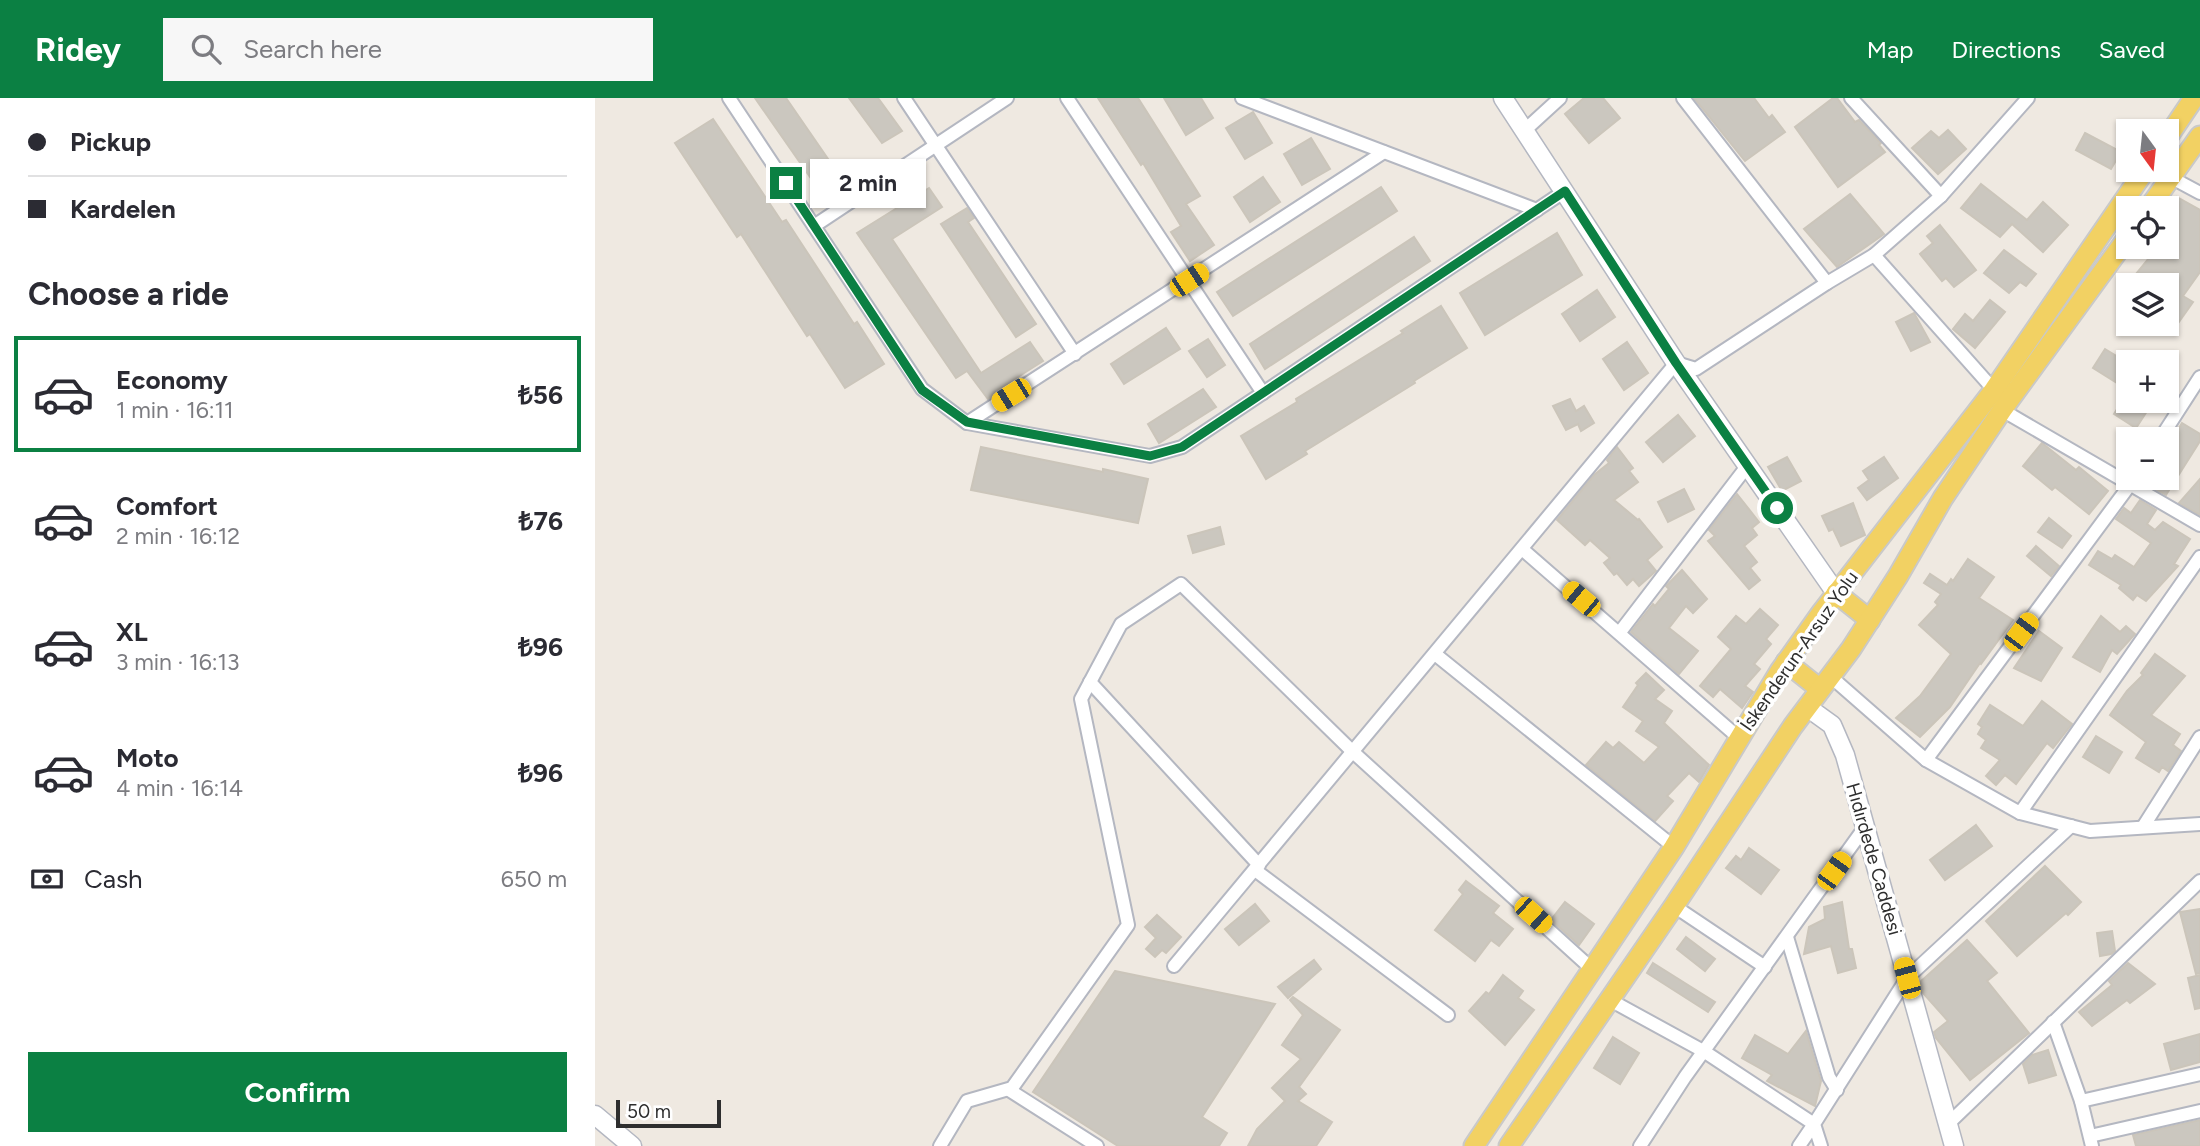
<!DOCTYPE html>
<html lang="en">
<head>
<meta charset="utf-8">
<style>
  :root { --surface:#fff; --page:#f7f7f7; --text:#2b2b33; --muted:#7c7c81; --line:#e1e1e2; --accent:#0b8043 }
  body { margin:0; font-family:Figtree,sans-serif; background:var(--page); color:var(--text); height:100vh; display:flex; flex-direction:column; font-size:26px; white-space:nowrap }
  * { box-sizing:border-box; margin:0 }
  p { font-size:23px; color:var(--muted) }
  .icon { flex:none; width:38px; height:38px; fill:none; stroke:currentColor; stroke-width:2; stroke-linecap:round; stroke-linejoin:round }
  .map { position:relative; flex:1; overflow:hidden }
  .details { display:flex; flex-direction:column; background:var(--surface); width:595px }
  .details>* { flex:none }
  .banner { display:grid; align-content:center; height:154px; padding:0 28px; background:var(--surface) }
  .needle { width:46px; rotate:165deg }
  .controls { position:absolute; left:1521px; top:21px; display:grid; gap:14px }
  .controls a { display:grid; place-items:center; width:63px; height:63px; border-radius:0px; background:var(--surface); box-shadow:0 2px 5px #0004; font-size:35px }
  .scale { position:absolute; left:21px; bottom:18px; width:105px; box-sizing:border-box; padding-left:7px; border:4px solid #2e2e2e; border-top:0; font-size:19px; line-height:24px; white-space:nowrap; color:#2e2e2e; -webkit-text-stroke:5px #fff; paint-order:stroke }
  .end { position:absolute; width:32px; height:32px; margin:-16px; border:9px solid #0b8043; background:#fff; box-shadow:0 0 0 4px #fff }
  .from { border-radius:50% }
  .bubble { position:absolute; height:49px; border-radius:0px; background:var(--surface); box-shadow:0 2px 5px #0004; font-size:23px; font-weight:700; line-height:49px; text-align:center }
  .car { position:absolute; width:21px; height:42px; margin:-21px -10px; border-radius:9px; box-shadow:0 0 5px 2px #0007; background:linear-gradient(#f5c518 24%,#345 0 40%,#f5c518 0 76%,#345 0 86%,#f5c518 0) }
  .banner b { display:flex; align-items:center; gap:24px; height:66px; font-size:26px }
  .banner b+b { border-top:2px solid var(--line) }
  .banner i { width:18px; height:18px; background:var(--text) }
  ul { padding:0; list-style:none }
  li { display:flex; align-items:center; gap:21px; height:116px; margin:0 14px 10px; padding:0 14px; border:4px solid transparent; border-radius:0px }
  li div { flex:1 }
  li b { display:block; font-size:26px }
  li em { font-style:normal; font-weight:700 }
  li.current { border-color:var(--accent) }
  li>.icon { width:63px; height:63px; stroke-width:1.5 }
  h2 { padding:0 28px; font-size:32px; line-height:84px }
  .pay { display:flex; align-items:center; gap:18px; height:77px; padding:0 28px; font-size:26px }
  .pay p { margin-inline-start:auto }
  .cta { display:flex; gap:14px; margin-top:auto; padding:14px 28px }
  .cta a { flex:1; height:80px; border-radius:0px; background:var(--accent); color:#fff; font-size:28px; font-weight:700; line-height:80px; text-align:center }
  header { display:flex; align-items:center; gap:42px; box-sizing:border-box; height:98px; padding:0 35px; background:var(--accent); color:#fff }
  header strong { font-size:33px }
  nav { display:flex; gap:38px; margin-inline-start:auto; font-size:24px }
  .search { width:490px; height:63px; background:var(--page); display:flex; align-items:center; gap:18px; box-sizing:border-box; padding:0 24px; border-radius:0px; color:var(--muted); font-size:26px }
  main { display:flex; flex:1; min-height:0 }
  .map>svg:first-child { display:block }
</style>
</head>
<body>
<header>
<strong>Ridey</strong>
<div class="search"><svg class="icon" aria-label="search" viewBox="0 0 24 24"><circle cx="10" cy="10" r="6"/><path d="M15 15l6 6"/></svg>Search here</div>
<nav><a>Map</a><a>Directions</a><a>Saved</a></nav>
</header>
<main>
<section class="details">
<div class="banner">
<b><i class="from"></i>Pickup</b>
<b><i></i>Kardelen</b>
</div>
<h2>Choose a ride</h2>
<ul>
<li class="current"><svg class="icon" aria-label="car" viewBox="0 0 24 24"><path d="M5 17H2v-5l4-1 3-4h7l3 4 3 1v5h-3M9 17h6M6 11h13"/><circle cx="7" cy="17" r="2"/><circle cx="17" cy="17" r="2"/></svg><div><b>Economy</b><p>1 min · 16:11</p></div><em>₺56</em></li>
<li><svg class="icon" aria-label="car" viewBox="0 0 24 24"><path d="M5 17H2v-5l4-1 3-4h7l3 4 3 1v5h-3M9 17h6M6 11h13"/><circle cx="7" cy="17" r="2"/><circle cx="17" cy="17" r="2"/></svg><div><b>Comfort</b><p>2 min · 16:12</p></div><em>₺76</em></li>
<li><svg class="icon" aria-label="car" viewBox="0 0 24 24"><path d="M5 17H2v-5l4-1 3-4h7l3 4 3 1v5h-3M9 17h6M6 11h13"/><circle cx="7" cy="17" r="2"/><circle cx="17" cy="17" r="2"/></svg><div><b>XL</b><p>3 min · 16:13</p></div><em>₺96</em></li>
<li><svg class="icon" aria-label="car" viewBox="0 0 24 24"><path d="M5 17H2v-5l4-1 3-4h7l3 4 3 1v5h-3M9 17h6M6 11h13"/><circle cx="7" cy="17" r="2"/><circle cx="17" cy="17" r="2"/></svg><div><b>Moto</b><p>4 min · 16:14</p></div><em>₺96</em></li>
</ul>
<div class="pay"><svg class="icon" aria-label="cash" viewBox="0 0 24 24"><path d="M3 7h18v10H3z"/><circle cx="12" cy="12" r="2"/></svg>Cash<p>650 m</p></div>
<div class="cta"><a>Confirm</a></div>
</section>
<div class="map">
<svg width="1605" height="1048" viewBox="0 0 1605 1048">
  <rect width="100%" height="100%" fill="#efe9e1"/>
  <g fill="#cbc7bf" stroke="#cbc5ba" stroke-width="2">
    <polygon points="160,0 191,0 253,90 231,102"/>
    <polygon points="254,0 283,0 307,33 287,45"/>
    <polygon points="503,0 543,0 605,98 591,106 619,147 595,163 576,134 586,128 548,65 546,67"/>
    <polygon points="569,0 606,0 618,20 591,37"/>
    <polygon points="989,0 1008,0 1025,20 994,45 970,16"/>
    <polygon points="1099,0 1159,0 1174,20 1177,17 1190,34 1150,63"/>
    <polygon points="1238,0 1242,0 1260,24 1264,22 1286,45 1284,47 1290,54 1243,89 1200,29"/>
    <polygon points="658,14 677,45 650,61 631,30"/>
    <polygon points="118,21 187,124 191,122 259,226 262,224 289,266 250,290 215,236 212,238 146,136 142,139 80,45"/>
    <polygon points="1353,32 1371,51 1343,76 1317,50 1336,33 1344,40"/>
    <polygon points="1490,35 1526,54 1516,71 1481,52"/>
    <polygon points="716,40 735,71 707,87 689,56"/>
    <polygon points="668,79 685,104 655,124 639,99"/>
    <polygon points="1386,86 1432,122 1448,104 1473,127 1448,154 1417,126 1405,139 1366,110"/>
    <polygon points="786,89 802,113 638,218 622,194"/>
    <polygon points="334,90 347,109 297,141 386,275 435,244 448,263 399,294 400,295 393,301 372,273 361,280 262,135"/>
    <polygon points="1255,96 1289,136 1242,169 1209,131"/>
    <polygon points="1582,99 1605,112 1605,174 1588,198 1598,204 1581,228 1572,221 1572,187 1532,187 1563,149 1572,149 1572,114"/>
    <polygon points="372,110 379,120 373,124 441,226 421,239 346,126"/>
    <polygon points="1345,127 1381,172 1359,189 1351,180 1347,183 1325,156 1338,145 1332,138"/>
    <polygon points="962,135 987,177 890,237 865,195"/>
    <polygon points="819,139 835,163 670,271 655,246"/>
    <polygon points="1409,152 1441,176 1431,188 1425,184 1414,195 1389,175"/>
    <polygon points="1002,192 1020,219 985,243 967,216"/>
    <polygon points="1395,202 1410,214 1380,250 1358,231 1370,216 1378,223"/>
    <polygon points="846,208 872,250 819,283 820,285 710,353 712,356 671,381 646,338 702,304 701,301 808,235 806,233"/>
    <polygon points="1319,215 1335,244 1316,253 1301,224"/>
    <polygon points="571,230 585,251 529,286 516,266"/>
    <polygon points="613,241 630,267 612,279 594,253"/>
    <polygon points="1032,244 1053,275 1029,292 1008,261"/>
    <polygon points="1510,251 1533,265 1533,278 1527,288 1498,270"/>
    <polygon points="608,291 621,309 564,345 553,326"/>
    <polygon points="1533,294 1533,303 1544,303 1554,310 1541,330 1519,316"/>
    <polygon points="975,301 981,313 989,308 999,325 986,333 983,326 971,332 958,308"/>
    <polygon points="1083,317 1100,338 1068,364 1051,344"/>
    <polygon points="1587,325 1605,336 1605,343 1571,397 1555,388 1549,380 1572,380 1572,350"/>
    <polygon points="1447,345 1481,372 1484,369 1513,393 1494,416 1460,389 1457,392 1428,368"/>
    <polygon points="386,349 508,374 508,371 553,381 543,425 376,392"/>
    <polygon points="1022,349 1038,370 1034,373 1043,384 1019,402 1043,422 1044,421 1067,449 1052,462 1061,473 1044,488 1038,481 1032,487 1022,475 1019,477 1009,465 1015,460 995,442 990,447 962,422 999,377 1014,365 1012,362"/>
    <polygon points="1192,359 1206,383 1187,393 1173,369"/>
    <polygon points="1289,359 1303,380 1272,402 1263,390 1274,382 1268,373"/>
    <polygon points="1605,381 1605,417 1584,405"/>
    <polygon points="1089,391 1099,411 1073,424 1063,404"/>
    <polygon points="1142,396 1164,424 1157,430 1162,437 1149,448 1162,464 1155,470 1165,482 1154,491 1113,443 1120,438 1114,432"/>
    <polygon points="1545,402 1561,412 1552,426 1560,432 1568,424 1595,441 1579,466 1583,468 1551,503 1542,497 1538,502 1524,490 1526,487 1494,467 1503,453 1517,461 1520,457 1539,469 1556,445 1521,421 1529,410 1536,415"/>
    <polygon points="1258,405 1270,437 1246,448 1238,431 1234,433 1227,418"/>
    <polygon points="1454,420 1476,438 1467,450 1443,434"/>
    <polygon points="625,429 629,446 598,455 593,438"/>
    <polygon points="1441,448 1464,468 1456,478 1432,458"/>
    <polygon points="1373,461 1399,479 1384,500 1418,522 1386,566 1385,565 1355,609 1325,639 1301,620 1325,598 1356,556 1324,527 1343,507 1340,504 1346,496 1329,485 1335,476 1352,487 1356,481 1358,483"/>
    <polygon points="1087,472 1112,501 1098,515 1091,508 1074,530 1103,553 1084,576 1036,534 1058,506 1060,508 1074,491 1071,488"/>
    <polygon points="1165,511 1183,527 1171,541 1176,546 1159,566 1165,571 1150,588 1158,594 1147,610 1125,591 1118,599 1105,588 1136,551 1123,539 1141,518 1151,526"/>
    <polygon points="1506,518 1525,534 1531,528 1540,536 1522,556 1517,552 1505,574 1478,559"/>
    <polygon points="1444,533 1467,550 1446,583 1419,570"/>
    <polygon points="1560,556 1590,578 1556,617 1585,636 1578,647 1586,653 1573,673 1567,669 1564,674 1541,660 1551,644 1515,617 1532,593 1548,577 1546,575"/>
    <polygon points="1051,575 1069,592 1060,601 1077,613 1069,625 1114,667 1104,684 1094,675 1072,698 1078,703 1060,723 991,667 1011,644 1018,650 1024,644 1049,665 1064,649 1041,633 1048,623 1028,609 1043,587 1041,585"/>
    <polygon points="1447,603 1477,626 1458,650 1452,645 1421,686 1410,677 1401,687 1391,678 1405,662 1386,650 1391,642 1383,636 1387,629 1383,626 1395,607 1428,628"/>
    <polygon points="1501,638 1527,654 1514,675 1488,659"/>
    <polygon points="1381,727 1397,748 1350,782 1335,762"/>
    <polygon points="1154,750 1184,772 1166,796 1131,770 1141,758 1146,762"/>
    <polygon points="1450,768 1486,804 1473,817 1471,815 1422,858 1391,823"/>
    <polygon points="871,783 904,808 898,815 918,831 904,848 896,842 880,863 840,832 868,796 864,792"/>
    <polygon points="970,804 999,826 984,847 956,822"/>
    <polygon points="1247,804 1254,851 1257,851 1261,870 1243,875 1236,848 1209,856 1214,829 1230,821 1229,809"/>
    <polygon points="660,806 674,823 644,847 630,831"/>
    <polygon points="1605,811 1605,875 1601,876 1585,814"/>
    <polygon points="562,817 586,839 571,855 567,852 560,859 551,851 561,840 550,829"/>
    <polygon points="1517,833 1520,853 1516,856 1505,858 1502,835"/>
    <polygon points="1091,839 1120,861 1110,873 1082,851"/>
    <polygon points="1372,842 1402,875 1392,883 1434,935 1375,982 1341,940 1339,934 1353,923 1328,895 1325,884"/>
    <polygon points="719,862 726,871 693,900 683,889"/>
    <polygon points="1058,865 1120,904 1113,914 1052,875"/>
    <polygon points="1533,865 1560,886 1535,905 1532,902 1497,928 1484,914 1517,887 1514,883"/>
    <polygon points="520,873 680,906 607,1019 632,1035 624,1048 523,1048 438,994"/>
    <polygon points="908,877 928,893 923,900 939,912 910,947 874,913 891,894 894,896"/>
    <polygon points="1605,877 1605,910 1600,911 1593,880"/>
    <polygon points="698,899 745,932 704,989 711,996 703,1003 737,1024 721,1048 653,1048 662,1031 690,1003 677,990 706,961 687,947 708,917 695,902"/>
    <polygon points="1211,933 1226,983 1220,1008 1172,983 1177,977 1147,960 1160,937 1193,956"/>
    <polygon points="1605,936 1605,964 1576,972 1569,946"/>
    <polygon points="1018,939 1044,955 1025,986 999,970"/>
    <polygon points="1453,952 1461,977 1434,985 1428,966 1437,957"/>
    <polygon points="1605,1022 1605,1048 1541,1048 1538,1037"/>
  </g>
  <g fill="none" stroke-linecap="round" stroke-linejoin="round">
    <g stroke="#b4b7c1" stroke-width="16">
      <g id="street">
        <polyline points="134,0 327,291 372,325 555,358 587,349 970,93"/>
        <polyline points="309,0 480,256"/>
        <polyline points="472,0 668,295"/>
        <polyline points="647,0 942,112"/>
        <polyline points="1088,0 1232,185"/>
        <polyline points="1256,0 1346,98"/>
        <polyline points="930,32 965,0"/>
        <polyline points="1577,80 1605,95"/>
        <polyline points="219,128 412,0"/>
        <polyline points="1279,157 1399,292"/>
        <polyline points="1407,312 1605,427"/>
        <polyline points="372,325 789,54"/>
        <polyline points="1565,341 1605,279"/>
        <polyline points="927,451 1144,640"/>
        <polyline points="1025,534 1153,367"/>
        <polyline points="840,556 1079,749"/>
        <polyline points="1235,578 1331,662 1425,715 1495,733 1605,726"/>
        <polyline points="495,584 664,767"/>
        <polyline points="1331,662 1540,380"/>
        <polyline points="1425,715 1605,459"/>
        <polyline points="1548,729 1605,639"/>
        <polyline points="660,772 853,917"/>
        <polyline points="1079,808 1170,869"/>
        <polyline points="1192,839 1234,979 1242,992"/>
        <polyline points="579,868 1081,265 1101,271 1232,185 1279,157 1346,98 1433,0"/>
        <polyline points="1015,902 1110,954 1219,1026 1204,1048"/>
        <polyline points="1458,924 1486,1003 1497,1048"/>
        <polyline points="417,990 414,992 502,1048"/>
        <polyline points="1486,1003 1605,976"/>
        <polyline points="1353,1026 1605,783"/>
        <polyline points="1495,1038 1605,1013"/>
        <polyline points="345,1048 372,1003 417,990 533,827 486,601 526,526 586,486 758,654 998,872"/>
        <polyline points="1045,1048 1090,979 1270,729"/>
        <polyline points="1226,1048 1219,1026 1312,880 1476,728"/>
      </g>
    </g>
    <g stroke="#b4b7c1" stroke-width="21">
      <g id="secondary">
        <polyline points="908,0 1081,265 1241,495"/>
        <polyline points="1212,609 1237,627 1250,657 1359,1048"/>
        <polyline points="0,1017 37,1048"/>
      </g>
    </g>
    <g stroke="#c9c9c9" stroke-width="23">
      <g id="primary">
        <polyline points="1572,40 1599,0"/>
        <polyline points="1554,110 1605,38"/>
        <polyline points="1241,495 1275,522"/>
        <polyline points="1191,564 1225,591"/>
        <polyline points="879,1048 1079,749 1185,573 1227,514 1399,292 1550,72"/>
        <polyline points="914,1048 1079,808 1198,628 1256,551 1303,478 1348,400 1407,312 1533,139"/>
      </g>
    </g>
    <use href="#street" stroke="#fff" stroke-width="12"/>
    <use href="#secondary" stroke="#fff" stroke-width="18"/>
    <use href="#primary" stroke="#f2d163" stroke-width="19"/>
  </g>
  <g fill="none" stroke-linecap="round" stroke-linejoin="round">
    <polyline stroke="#0b8043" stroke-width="9" points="191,85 327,292 372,324 555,358 587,349 970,93 1081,265 1182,410"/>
  </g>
  <g text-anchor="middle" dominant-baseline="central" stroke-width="7" stroke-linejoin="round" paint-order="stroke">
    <g font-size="19" fill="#2e2e2e" stroke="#fff">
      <text transform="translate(1204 553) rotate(-55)">İskenderun-Arsuz Yolu</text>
      <text transform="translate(1279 761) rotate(74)">Hıdırdede Caddesi</text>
    </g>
  </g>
</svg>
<div class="controls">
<a><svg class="needle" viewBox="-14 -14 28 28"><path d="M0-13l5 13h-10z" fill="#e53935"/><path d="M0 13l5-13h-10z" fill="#7c7c81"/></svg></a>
<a><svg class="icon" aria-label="locate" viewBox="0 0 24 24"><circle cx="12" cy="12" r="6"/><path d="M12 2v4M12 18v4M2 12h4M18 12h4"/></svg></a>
<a><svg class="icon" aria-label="layers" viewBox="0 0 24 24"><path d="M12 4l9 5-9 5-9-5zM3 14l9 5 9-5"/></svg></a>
<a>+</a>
<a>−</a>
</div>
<div class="scale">50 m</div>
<i class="end from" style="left:1182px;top:410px"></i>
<i class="end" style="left:191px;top:85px"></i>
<div class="bubble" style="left:215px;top:61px;width:116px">2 min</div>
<i class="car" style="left:594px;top:182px;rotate:57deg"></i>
<i class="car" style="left:416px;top:297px;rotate:238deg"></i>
<i class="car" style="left:986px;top:501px;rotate:310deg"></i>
<i class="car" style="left:1426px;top:534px;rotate:37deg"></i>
<i class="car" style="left:1239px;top:773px;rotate:36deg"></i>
<i class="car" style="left:938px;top:817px;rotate:132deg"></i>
<i class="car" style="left:1312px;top:880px;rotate:345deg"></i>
</div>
</main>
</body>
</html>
